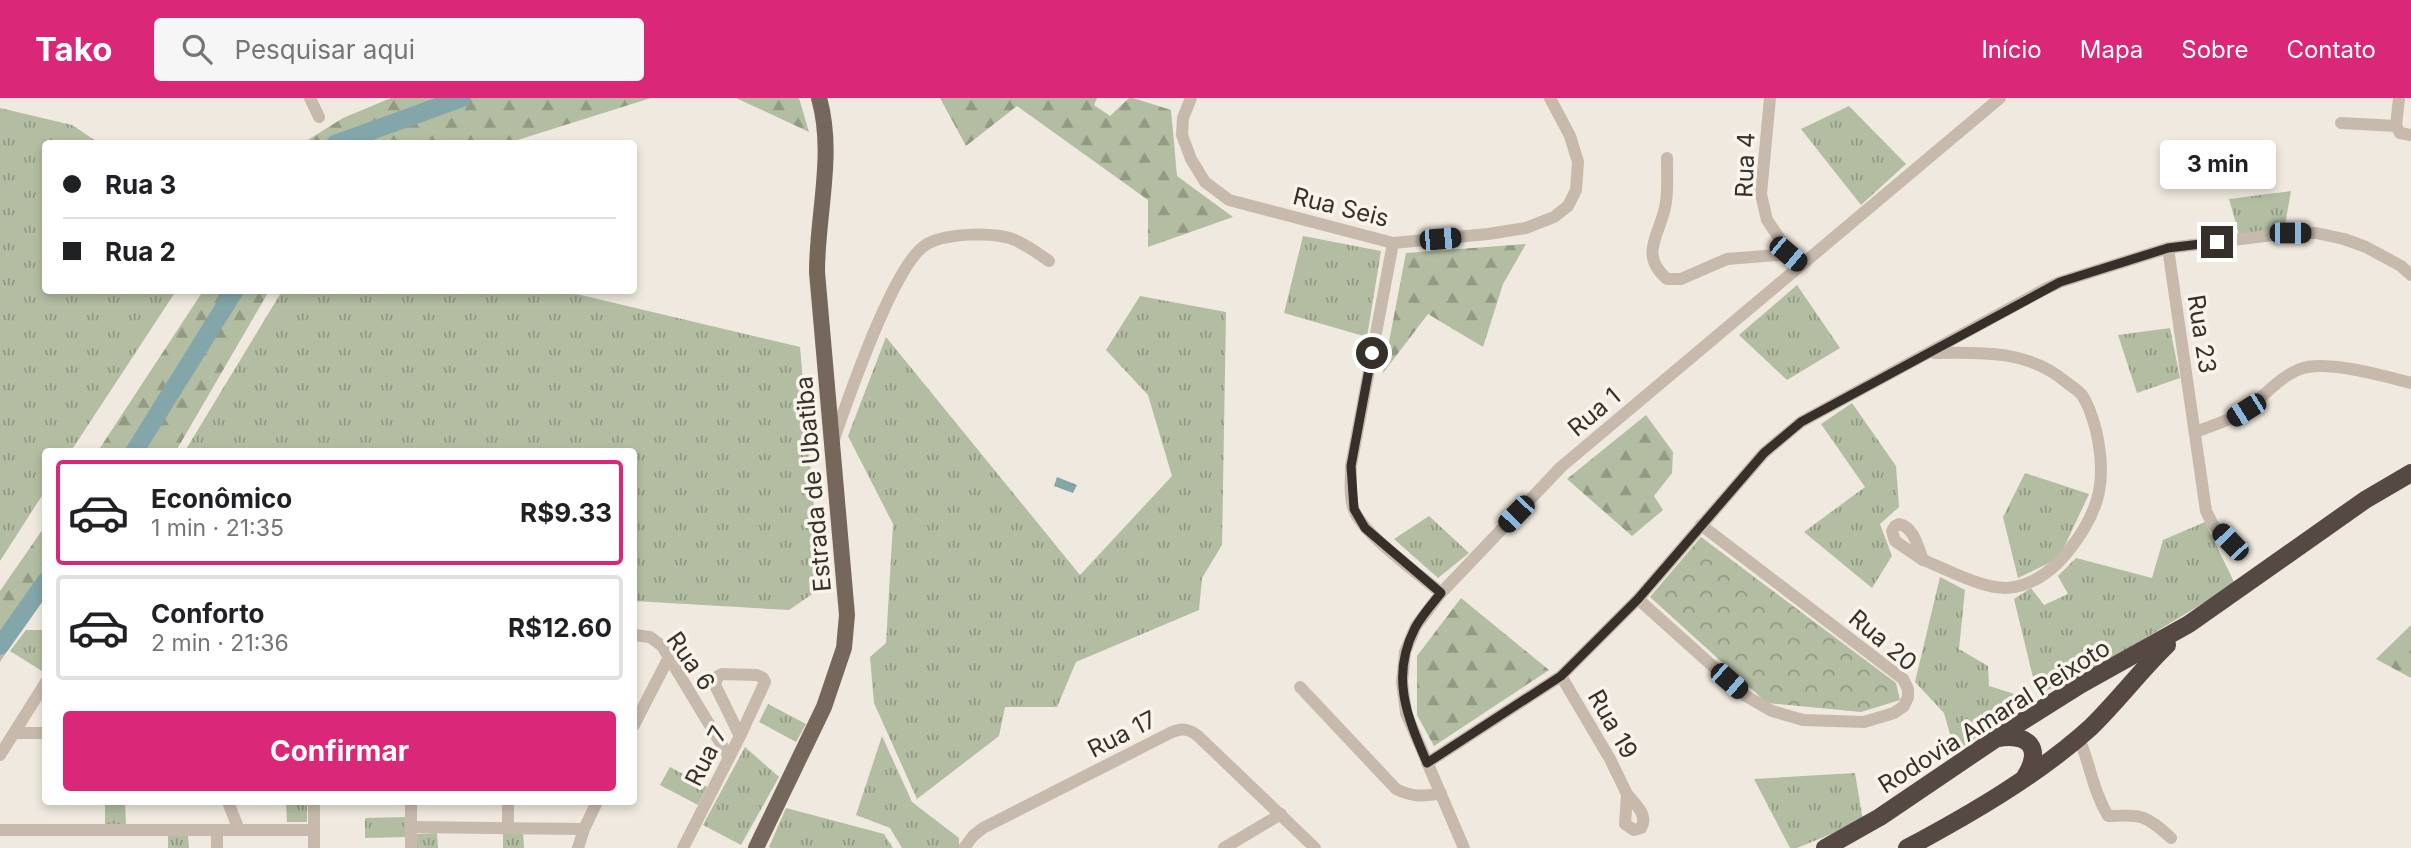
<!DOCTYPE html>
<html lang="pt">
<head>
<meta charset="utf-8">
<style>
  :root { --surface:#fff; --page:#f6f6f6; --text:#202124; --muted:#757577; --line:#e0e0e0; --accent:#db2777 }
  body { margin:0; font-family:Inter,sans-serif; background:var(--page); color:var(--text); height:100vh; display:flex; flex-direction:column; font-size:26px; white-space:nowrap }
  * { box-sizing:border-box; margin:0 }
  p { font-size:23px; color:var(--muted) }
  .icon { flex:none; width:38px; height:38px; fill:none; stroke:currentColor; stroke-width:2; stroke-linecap:round; stroke-linejoin:round }
  .map { position:relative; flex:1; overflow:hidden }
  .sheet { position:absolute; left:42px; top:350px; width:595px; height:357px; display:flex; flex-direction:column; background:var(--surface); border-radius:7px; box-shadow:0 4px 10px #0003 }
  .sheet>* { flex:none }
  .guide { position:absolute; left:42px; top:42px; width:595px; height:154px; border-radius:7px; box-shadow:0 4px 10px #0003; display:grid; align-content:center; height:154px; padding:0 21px; background:var(--surface) }
  .end { position:absolute; width:32px; height:32px; margin:-16px; border:9px solid #362f2a; background:#fff; box-shadow:0 0 0 4px #fff }
  .from { border-radius:50% }
  .bubble { position:absolute; height:49px; border-radius:7px; background:var(--surface); box-shadow:0 4px 10px #0003; font-size:23px; font-weight:700; line-height:49px; text-align:center }
  .car { position:absolute; width:21px; height:42px; margin:-21px -10px; border-radius:9px; box-shadow:0 0 5px 2px #0007; background:linear-gradient(#222 24%,#8ab4d8 0 40%,#222 0 76%,#8ab4d8 0 86%,#222 0) }
  .guide b { display:flex; align-items:center; gap:24px; height:66px; font-size:26px }
  .guide b+b { border-top:2px solid var(--line) }
  .guide i { width:18px; height:18px; background:var(--text) }
  ul { padding:12px 0 0; list-style:none }
  li { display:flex; align-items:center; gap:21px; height:105px; margin:0 14px 10px; padding:0 7px; border:4px solid var(--line); border-radius:7px }
  li div { flex:1 }
  li b { display:block; font-size:26px }
  li em { font-style:normal; font-weight:700 }
  li.active { border-color:var(--accent) }
  li>.icon { width:63px; height:63px; stroke-width:1.5 }
  .primary-button { display:flex; gap:14px; margin-top:auto; padding:14px 21px }
  .primary-button a { flex:1; height:80px; border-radius:7px; background:var(--accent); color:#fff; font-size:28px; font-weight:700; line-height:80px; text-align:center }
  header { display:flex; align-items:center; gap:42px; box-sizing:border-box; height:98px; padding:0 35px; background:var(--accent); color:#fff }
  header strong { font-size:33px }
  nav { display:flex; gap:38px; margin-inline-start:auto; font-size:24px }
  .search { width:490px; height:63px; background:var(--page); display:flex; align-items:center; gap:18px; box-sizing:border-box; padding:0 24px; border-radius:7px; color:var(--muted); font-size:26px }
  .map>svg:first-child { display:block }
</style>
</head>
<body>
<header>
<strong>Tako</strong>
<div class="search"><svg class="icon" aria-label="search" viewBox="0 0 24 24"><circle cx="10" cy="10" r="6"/><path d="M15 15l6 6"/></svg>Pesquisar aqui</div>
<nav><a>Início</a><a>Mapa</a><a>Sobre</a><a>Contato</a></nav>
</header>
<div class="map">
<svg width="2411" height="750" viewBox="0 0 2411 750">
  <defs>
    <pattern id="grass-tufts" width="24" height="20" patternUnits="userSpaceOnUse" patternTransform="scale(1.75)"><rect width="24" height="20" fill="#b2bda1"/><path d="M3 7l-1-3M5 7V3M7 7l1-3M15 17l-1-3M17 17v-4M19 17l1-3" fill="none" stroke="#929a83"/></pattern>
    <pattern id="forest-firs" width="22" height="20" patternUnits="userSpaceOnUse" patternTransform="scale(1.75)"><rect width="22" height="20" fill="#b2bda1"/><path d="M5 1l3.5 6h-7zM16 11l3.5 6h-7z" fill="#929a83"/></pattern>
    <pattern id="park-crowns" width="20" height="18" patternUnits="userSpaceOnUse" patternTransform="scale(1.75)"><rect width="20" height="18" fill="#b2bda1"/><path d="M2 6a3 3 0 1 1 6 0M12 15a3 3 0 1 1 6 0" fill="none" stroke="#929a83"/></pattern>
    <pattern id="water-ripples" width="26" height="14" patternUnits="userSpaceOnUse" patternTransform="scale(1.75)"><rect width="26" height="14" fill="#82a6aa"/><path d="M2 4q2-2 4 0t4 0M15 11q2-2 4 0t4 0" fill="none" stroke="#6b888b"/></pattern>
  </defs>
  <rect width="100%" height="100%" fill="#f0e9df"/>
  <g fill="url(#grass-tufts)">
    <polygon points="1849,8 1906,66 1861,107 1801,31"/>
    <polygon points="0,10 72,27 99,45 46,46 46,192 176,193 71,353 46,354 45,393 0,463"/>
    <polygon points="2291,93 2285,127 2240,140 2229,101"/>
    <polygon points="1303,138 1381,153 1367,239 1284,215"/>
    <polygon points="1797,187 1840,250 1787,282 1739,237"/>
    <polygon points="282,193 564,193 800,249 821,490 789,512 634,503 634,354 185,353"/>
    <polygon points="1140,198 1226,214 1222,447 1202,480 1199,512 1076,564 1057,609 1005,609 999,638 917,701 874,605 870,559 886,545 893,426 848,338 886,239 1080,477 1172,378 1148,297 1106,252"/>
    <polygon points="2170,230 2180,280 2137,295 2118,237"/>
    <polygon points="1852,305 1896,368 1899,409 1880,426 1892,458 1872,490 1804,434 1865,389 1821,326"/>
    <polygon points="2025,375 2089,396 2059,460 2018,480 2003,419"/>
    <polygon points="1429,418 1469,455 1438,480 1394,441"/>
    <polygon points="2205,424 2235,486 2079,580 2037,596 2014,501 2031,490 2044,507 2068,496 2058,478 2076,460 2152,480 2163,442"/>
    <polygon points="1940,479 1965,492 1959,551 1988,568 1989,588 2031,601 1955,654 1944,615 1915,584"/>
    <polygon points="26,532 45,532 45,575 10,553"/>
    <polygon points="768,606 806,626 796,644 759,624"/>
    <polygon points="882,638 912,704 959,740 959,750 902,750 890,730 856,717"/>
    <polygon points="745,649 779,679 741,747 703,727"/>
    <polygon points="670,669 707,689 698,707 660,687"/>
    <polygon points="1855,675 1863,723 1797,750 1790,750 1754,681"/>
    <polygon points="105,704 125,704 126,726 105,727"/>
    <polygon points="286,704 307,704 307,724 287,724"/>
    <polygon points="786,710 884,736 893,750 771,750 769,749"/>
    <polygon points="407,719 408,739 365,740 365,720"/>
    <polygon points="523,732 524,750 503,750 503,733"/>
    <polygon points="437,735 438,750 417,750 417,736"/>
    <polygon points="168,737 188,737 189,750 168,750"/>
  </g>
  <g fill="url(#forest-firs)">
    <polygon points="391,0 651,0 508,45 303,45 343,20"/>
    <polygon points="736,0 799,0 809,34"/>
    <polygon points="940,0 1097,0 1094,7 1110,18 1129,0 1133,0 1171,12 1177,78 1233,119 1148,149 1148,102 1017,8 966,48"/>
    <polygon points="1526,146 1503,186 1483,249 1428,216 1383,275 1406,155"/>
    <polygon points="203,193 269,193 176,353 98,353"/>
    <polygon points="1646,317 1673,354 1672,375 1654,398 1663,412 1632,438 1567,381"/>
    <polygon points="45,428 45,495 0,564 0,493"/>
    <polygon points="1461,500 1549,572 1434,648 1417,617 1417,558"/>
    <polygon points="2411,527 2411,580 2376,561"/>
  </g>
  <polygon fill="url(#park-crowns)" points="1701,439 1896,585 1900,602 1861,614 1767,605 1650,499"/>
  <polygon fill="url(#water-ripples)" points="1057,379 1077,387 1073,395 1054,388"/>
  <g fill="none" stroke-linecap="round" stroke-linejoin="round">
    <g stroke="#82a6aa" stroke-width="18">
      <polyline points="335,46 462,0"/>
      <polyline points="134,354 235,192"/>
      <polyline points="0,548 46,483"/>
    </g>
    <g stroke="#c7baad" stroke-width="12">
      <polyline points="310,0 319,19"/>
      <polyline points="1191,0 1183,20 1182,37 1191,61 1205,84 1229,102 1393,145 1488,136 1526,130 1554,119 1568,108 1576,92 1578,64 1570,38 1550,0"/>
      <polyline points="1770,0 1761,96 1767,122 1792,159"/>
      <polyline points="2341,25 2396,28 2400,35 2411,37"/>
      <polyline points="2396,28 2399,0"/>
      <path d="M 1667,60 C 1667,74 1668,90 1666,104 C 1662,135 1637,155 1667,181 L 1681,181 L 1727,161 L 1788,156"/>
      <path d="M 1393,145 L 1351,368 C 1351,382 1349,399 1354,412 C 1363,436 1419,476 1441,495"/>
      <polyline points="2168,150 2206,413 2213,427 2230,444"/>
      <path d="M 2195,334 C 2211,328 2229,323 2244,313 C 2263,300 2279,279 2300,271 C 2325,261 2384,278 2411,285"/>
      <path d="M 833,344 C 847,304 894,164 927,146 C 947,135 997,133 1017,143 C 1028,148 1039,156 1049,163"/>
      <path d="M 1899,426 C 1914,429 1918,449 1923,462 L 1895,443 L 1892,433 L 1895,428 Z"/>
      <path d="M 1923,462 C 1947,471 1989,495 2014,489 C 2037,485 2056,469 2070,451 C 2101,411 2107,381 2096,332 C 2093,321 2089,307 2082,297 C 2078,292 2071,288 2066,284 C 2029,252 1980,254 1934,255"/>
      <polyline points="1638,501 1746,598 1772,613 1803,622 1864,624 1894,615 1904,608 1908,599 1908,591 1903,581 1701,427"/>
      <polyline points="634,537 650,539 662,548 729,659"/>
      <polyline points="1561,578 1610,661 1627,696"/>
      <path d="M 1300,589 L 1396,691 C 1412,699 1424,699 1441,695"/>
      <polyline points="634,627 668,561"/>
      <polyline points="14,635 46,635"/>
      <path d="M 2079,640 C 2090,666 2093,693 2108,718 C 2143,717 2144,716 2171,740"/>
      <polyline points="0,657 46,584"/>
      <polyline points="1427,665 1561,578 1638,501 1764,355 1801,324 2045,191 2060,184 2168,150 2290,135 2316,135 2344,141 2366,149 2401,168 2411,177"/>
      <path d="M 1627,696 C 1635,706 1649,717 1641,730 L 1634,732 L 1625,726 Z"/>
      <polyline points="228,704 239,732"/>
      <polyline points="314,704 314,750"/>
      <polyline points="410,729 584,731"/>
      <polyline points="508,729 508,704"/>
      <polyline points="0,732 314,732"/>
      <polyline points="217,750 217,732"/>
      <polyline points="411,750 411,704"/>
      <polyline points="578,750 584,731 597,704"/>
      <polyline points="683,750 740,638 765,584 763,580 757,577 722,576 718,578 715,587 740,638"/>
      <path d="M 964,750 L 973,738 L 983,730 L 1170,635 C 1181,630 1188,630 1198,638 L 1315,750"/>
      <polyline points="1224,750 1281,716"/>
      <polyline points="1464,750 1406,615 1402,584 1405,554 1416,528 1441,495 1561,369 2000,0"/>
    </g>
    <path stroke="#76675d" stroke-width="16" d="M 756,750 L 824,609 L 844,550 L 847,517 L 817,174 C 817,116 835,56 819,0"/>
    <g stroke="#564943" stroke-width="18">
      <path d="M 1998,640 C 2029,635 2043,650 2025,679"/>
      <polyline points="1825,750 1880,719 2010,631 2080,587 2189,526 2365,402 2411,375"/>
      <path d="M 1907,750 C 1969,717 2038,677 2090,630 C 2117,604 2140,573 2167,547"/>
    </g>
  </g>
  <g fill="none" stroke-linecap="round" stroke-linejoin="round">
    <path stroke="#362f2a" stroke-width="9" d="M 1372,255 L 1351,368 L 1354,411 L 1365,430 L 1441,495 C 1432,506 1422,517 1415,530 C 1390,579 1407,618 1427,665 L 1561,578 L 1638,501 L 1764,355 L 1801,324 L 2060,184 L 2168,150 L 2217,144"/>
  </g>
  <g text-anchor="middle" dominant-baseline="central" stroke-width="7" stroke-linejoin="round" paint-order="stroke">
    <g font-size="24" fill="#362f2a" stroke="#f8f3eb">
      <text transform="translate(1745 67) rotate(-88)">Rua 4</text>
      <text transform="translate(1341 109) rotate(14)">Rua Seis</text>
      <text transform="translate(2202 236) rotate(81)">Rua 23</text>
      <text transform="translate(1594 314) rotate(-40)">Rua 1</text>
      <text transform="translate(813 386) rotate(-95)">Estrada de Ubatiba</text>
      <text transform="translate(1883 542) rotate(40)">Rua 20</text>
      <text transform="translate(691 563) rotate(55)">Rua 6</text>
      <text transform="translate(1994 618) rotate(-32)">Rodovia Amaral Peixoto</text>
      <text transform="translate(1613 626) rotate(60)">Rua 19</text>
      <text transform="translate(1122 636) rotate(-27)">Rua 17</text>
      <text transform="translate(706 658) rotate(-63)">Rua 7</text>
    </g>
  </g>
</svg>
<i class="end from" style="left:1372px;top:255px"></i>
<i class="end" style="left:2217px;top:144px"></i>
<div class="bubble" style="left:2160px;top:42px;width:116px">3 min</div>
<i class="car" style="left:2290px;top:135px;rotate:90deg"></i>
<i class="car" style="left:1440px;top:141px;rotate:85deg"></i>
<i class="car" style="left:1788px;top:156px;rotate:130deg"></i>
<i class="car" style="left:2246px;top:312px;rotate:238deg"></i>
<i class="car" style="left:1516px;top:416px;rotate:224deg"></i>
<i class="car" style="left:2230px;top:444px;rotate:316deg"></i>
<i class="car" style="left:1729px;top:583px;rotate:131deg"></i>
<div class="guide">
<b><i class="from"></i>Rua 3</b>
<b><i></i>Rua 2</b>
</div>
<section class="sheet">
<ul>
<li class="active"><svg class="icon" aria-label="car" viewBox="0 0 24 24"><path d="M5 17H2v-5l4-1 3-4h7l3 4 3 1v5h-3M9 17h6M6 11h13"/><circle cx="7" cy="17" r="2"/><circle cx="17" cy="17" r="2"/></svg><div><b>Econômico</b><p>1 min · 21:35</p></div><em>R$9.33</em></li>
<li><svg class="icon" aria-label="car" viewBox="0 0 24 24"><path d="M5 17H2v-5l4-1 3-4h7l3 4 3 1v5h-3M9 17h6M6 11h13"/><circle cx="7" cy="17" r="2"/><circle cx="17" cy="17" r="2"/></svg><div><b>Conforto</b><p>2 min · 21:36</p></div><em>R$12.60</em></li>
</ul>
<div class="primary-button"><a>Confirmar</a></div>
</section>
</div>
</body>
</html>
